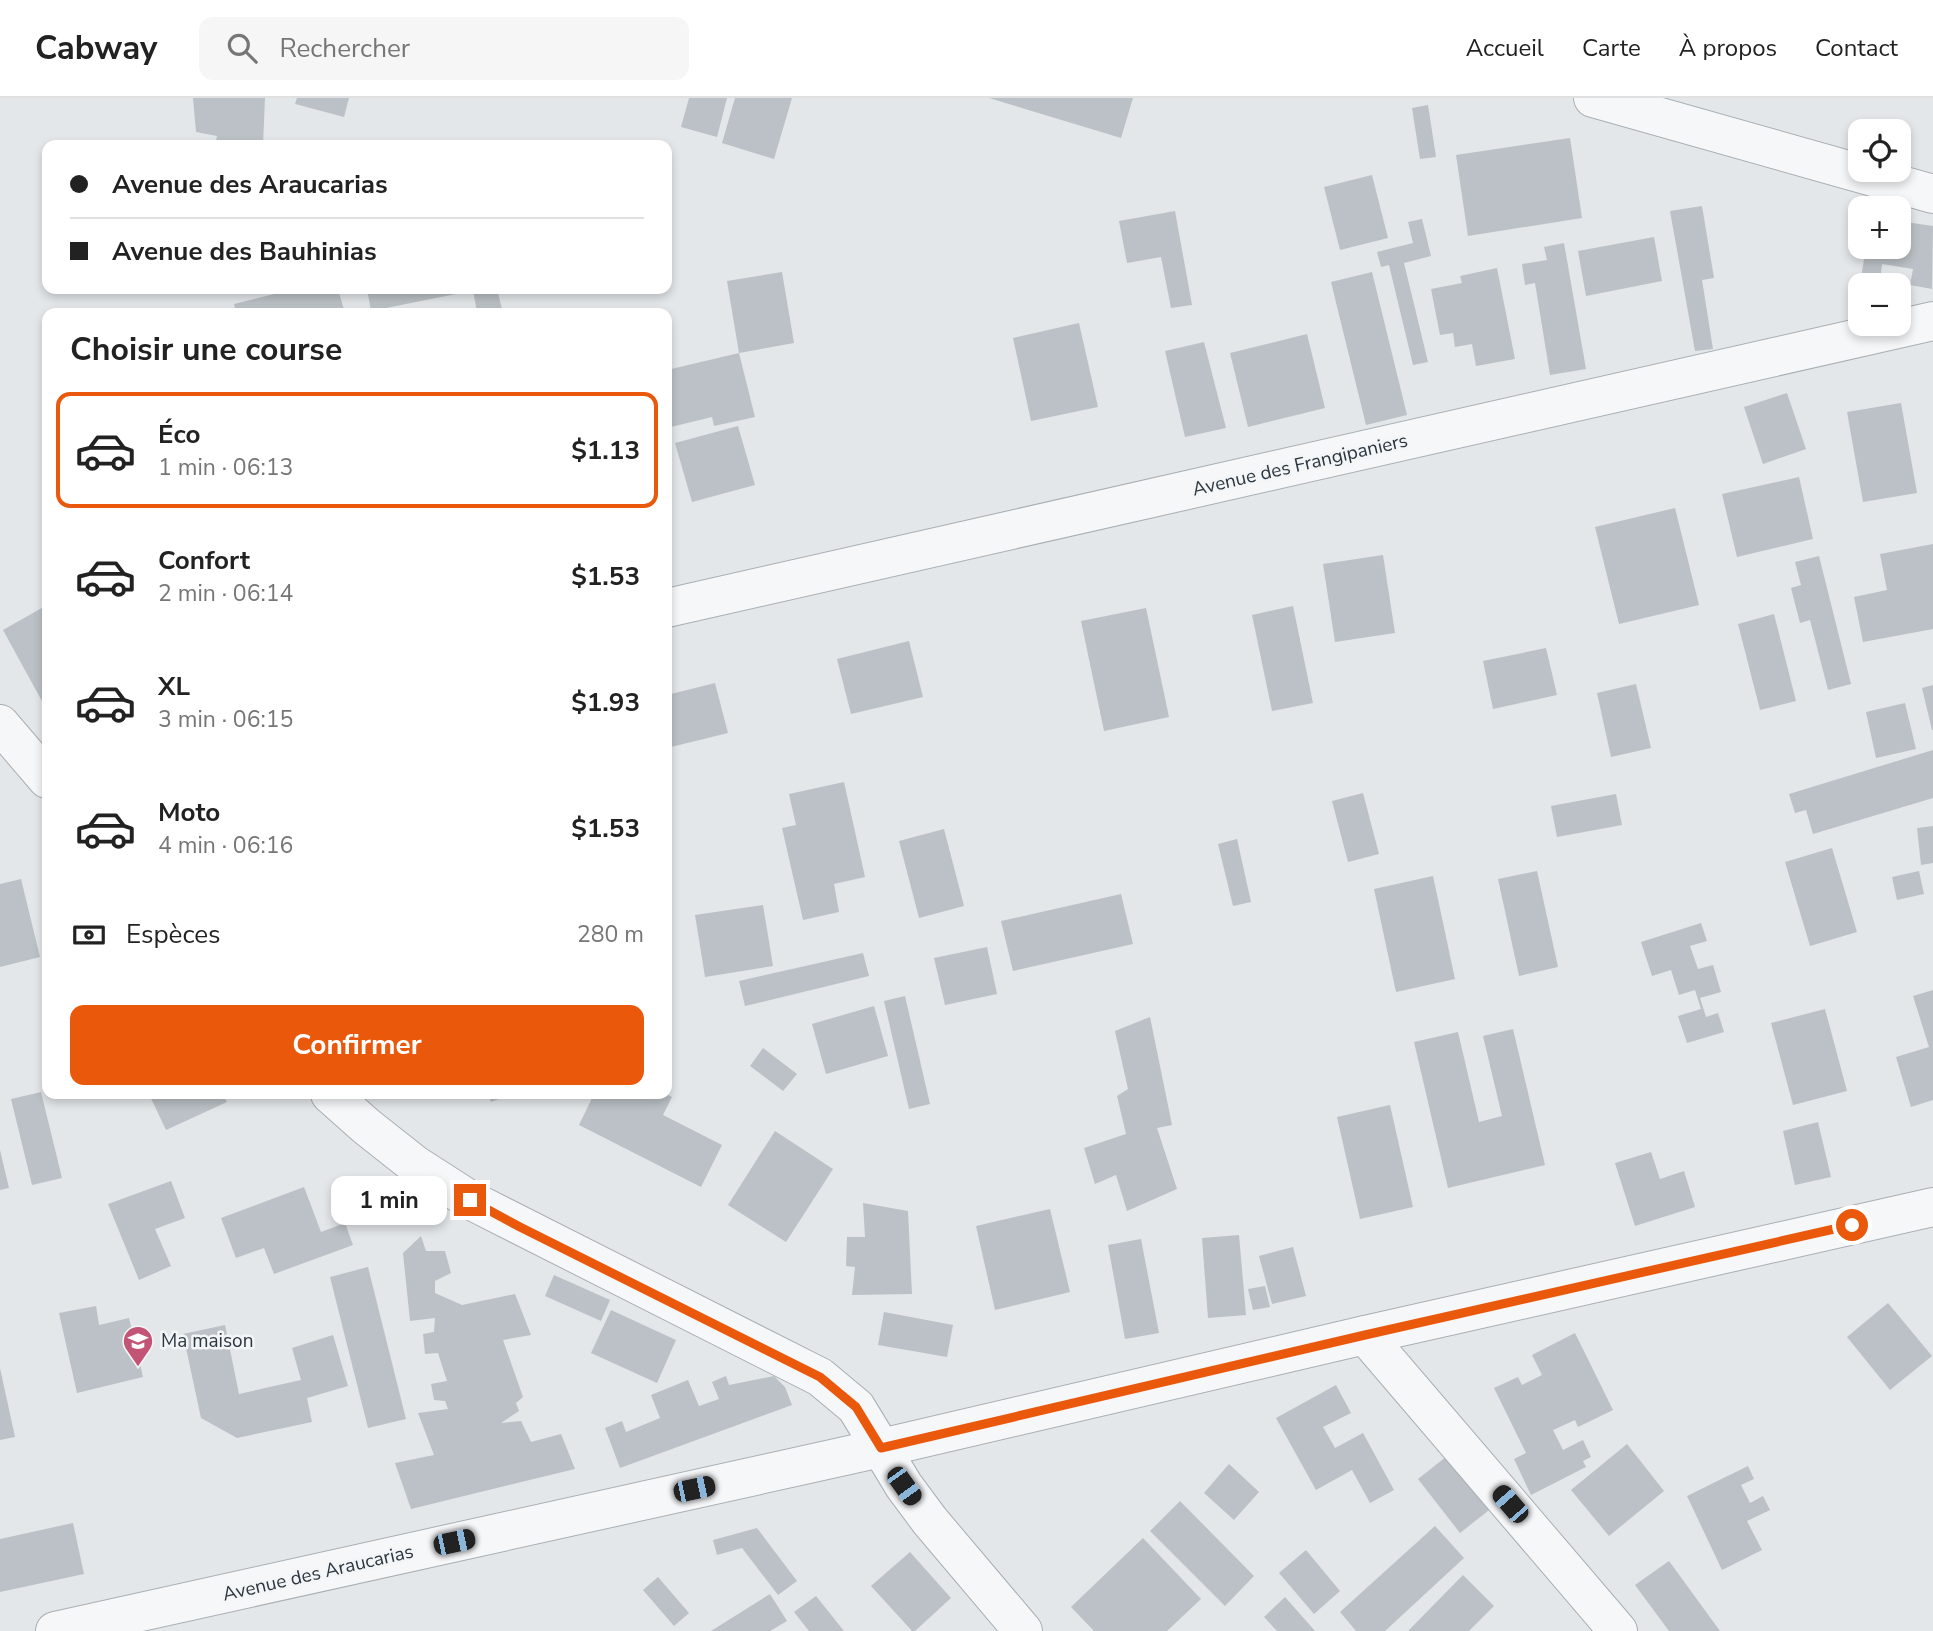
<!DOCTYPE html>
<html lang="fr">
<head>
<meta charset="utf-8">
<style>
  :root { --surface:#fff; --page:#f6f6f6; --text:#222; --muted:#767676; --line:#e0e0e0; --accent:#ea580c }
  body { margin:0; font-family:"Nunito Sans",sans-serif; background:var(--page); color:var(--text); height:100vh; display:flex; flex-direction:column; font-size:26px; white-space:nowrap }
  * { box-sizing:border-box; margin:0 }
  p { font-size:23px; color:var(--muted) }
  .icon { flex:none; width:38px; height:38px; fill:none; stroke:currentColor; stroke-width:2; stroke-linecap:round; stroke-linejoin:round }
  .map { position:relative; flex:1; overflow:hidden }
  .drawer { position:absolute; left:42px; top:210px; width:630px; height:791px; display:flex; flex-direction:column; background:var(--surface); border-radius:14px; box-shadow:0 4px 10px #0003 }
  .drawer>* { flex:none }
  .guide { position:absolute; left:42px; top:42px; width:630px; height:154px; border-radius:14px; box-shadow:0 4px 10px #0003; display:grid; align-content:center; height:154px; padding:0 28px; background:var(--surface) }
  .controls { position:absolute; left:1848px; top:21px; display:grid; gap:14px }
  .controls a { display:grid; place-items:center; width:63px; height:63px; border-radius:14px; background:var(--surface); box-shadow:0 4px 10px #0003; font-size:35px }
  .end { position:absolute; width:32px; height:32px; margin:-16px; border:9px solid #ea580c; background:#fff; box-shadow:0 0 0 4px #fff }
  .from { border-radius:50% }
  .bubble { position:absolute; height:49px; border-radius:14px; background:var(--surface); box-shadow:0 4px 10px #0003; font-size:23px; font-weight:700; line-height:49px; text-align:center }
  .car { position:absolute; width:21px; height:42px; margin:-21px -10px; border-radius:9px; box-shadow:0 0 5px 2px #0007; background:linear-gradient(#222 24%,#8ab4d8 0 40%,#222 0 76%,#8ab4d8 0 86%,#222 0) }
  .guide b { display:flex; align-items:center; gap:24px; height:66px; font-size:26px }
  .guide b+b { border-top:2px solid var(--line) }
  .guide i { width:18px; height:18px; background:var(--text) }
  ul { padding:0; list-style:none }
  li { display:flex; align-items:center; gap:21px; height:116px; margin:0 14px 10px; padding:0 14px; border:4px solid transparent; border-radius:14px }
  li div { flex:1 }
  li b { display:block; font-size:26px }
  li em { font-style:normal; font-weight:700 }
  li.selected { border-color:var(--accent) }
  li>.icon { width:63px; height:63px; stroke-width:1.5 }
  h2 { padding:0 28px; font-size:32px; line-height:84px }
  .pay { display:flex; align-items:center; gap:18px; height:77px; padding:0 28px; font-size:26px }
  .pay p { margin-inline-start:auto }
  .cta { display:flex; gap:14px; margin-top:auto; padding:14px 28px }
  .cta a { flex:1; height:80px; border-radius:14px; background:var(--accent); color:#fff; font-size:28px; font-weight:700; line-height:80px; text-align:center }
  header { display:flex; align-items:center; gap:42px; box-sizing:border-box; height:98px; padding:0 35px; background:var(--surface); border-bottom:2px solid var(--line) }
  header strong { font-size:33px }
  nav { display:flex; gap:38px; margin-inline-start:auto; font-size:24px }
  .search { width:490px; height:63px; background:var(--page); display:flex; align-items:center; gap:18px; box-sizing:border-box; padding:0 24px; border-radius:14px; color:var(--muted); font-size:26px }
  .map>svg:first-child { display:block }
</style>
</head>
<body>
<header>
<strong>Cabway</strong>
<div class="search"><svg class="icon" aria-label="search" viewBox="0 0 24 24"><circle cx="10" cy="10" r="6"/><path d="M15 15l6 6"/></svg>Rechercher</div>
<nav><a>Accueil</a><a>Carte</a><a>À propos</a><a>Contact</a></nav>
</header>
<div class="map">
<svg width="1933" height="1533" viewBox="0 0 1933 1533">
  <rect width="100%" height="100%" fill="#e3e7ea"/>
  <g fill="#bbc1c6">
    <polygon points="193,0 265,0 263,47 215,47 217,38 196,34"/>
    <polygon points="297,0 349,0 344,19 295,6"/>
    <polygon points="689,0 727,0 717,39 681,29"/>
    <polygon points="735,0 792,0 774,61 722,45"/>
    <polygon points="989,0 1133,0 1121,40"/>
    <polygon points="1428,7 1436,59 1420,61 1412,10"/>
    <polygon points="1570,40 1582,120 1468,138 1456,57"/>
    <polygon points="1372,77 1388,140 1340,152 1324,89"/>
    <polygon points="1702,108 1714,180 1702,182 1713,251 1695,253 1670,113"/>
    <polygon points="1175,113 1192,207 1171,210 1161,159 1127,165 1119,123"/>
    <polygon points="1422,121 1431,158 1404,165 1428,264 1413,267 1389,167 1381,169 1377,154 1413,145 1408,124"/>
    <polygon points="1899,123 1933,128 1932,191 1910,187 1913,171 1882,166 1880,184 1861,180 1866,149 1899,149"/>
    <polygon points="1654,139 1662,183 1586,198 1578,153"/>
    <polygon points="1564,145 1586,271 1550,277 1535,185 1525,187 1522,166 1547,162 1544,149"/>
    <polygon points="1497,170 1515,261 1476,268 1472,246 1455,249 1453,235 1440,237 1431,191 1462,185 1460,178"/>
    <polygon points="782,174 794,245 739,255 727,183"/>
    <polygon points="1372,174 1407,317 1366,327 1331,184"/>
    <polygon points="295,191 338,191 345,215 236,215 234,206"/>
    <polygon points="367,191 466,191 466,194 371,213"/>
    <polygon points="480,191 497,191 503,215 477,215 473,192"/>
    <polygon points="1079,225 1098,309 1031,323 1013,240"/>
    <polygon points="1307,236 1325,310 1248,329 1230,255"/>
    <polygon points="1204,244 1226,330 1185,339 1165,253"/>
    <polygon points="739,255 755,319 714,328 712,319 671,329 667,312 667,272"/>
    <polygon points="1787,295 1806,351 1763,366 1744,309"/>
    <polygon points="1901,305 1917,395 1863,404 1847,314"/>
    <polygon points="738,328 755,387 692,404 675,345"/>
    <polygon points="1799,379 1813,441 1737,459 1722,396"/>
    <polygon points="1675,410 1699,507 1619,526 1595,429"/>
    <polygon points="1933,446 1933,531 1863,544 1854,499 1887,492 1880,456"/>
    <polygon points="1383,457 1395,535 1335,544 1323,466"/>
    <polygon points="1819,458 1851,586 1828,592 1810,522 1800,525 1791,490 1801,487 1795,464"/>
    <polygon points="47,507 47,603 43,605 3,532"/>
    <polygon points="1293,508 1313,605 1272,613 1252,517"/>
    <polygon points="1146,510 1169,619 1104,633 1081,523"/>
    <polygon points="1774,516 1796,603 1760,612 1738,526"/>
    <polygon points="909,543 923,599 851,616 837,561"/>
    <polygon points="1546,550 1557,597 1493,611 1483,563"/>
    <polygon points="715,585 728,635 667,650 667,597"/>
    <polygon points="1636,586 1651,650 1611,659 1597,595"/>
    <polygon points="1933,587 1933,632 1932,632 1922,590"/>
    <polygon points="1905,605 1916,651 1876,660 1866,614"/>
    <polygon points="1933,652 1933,700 1813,736 1806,712 1795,715 1789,696"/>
    <polygon points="844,684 865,779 834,786 839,814 803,822 782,730 796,727 789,696"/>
    <polygon points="1363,695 1379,756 1348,764 1332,703"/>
    <polygon points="1616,696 1622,727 1557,739 1551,708"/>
    <polygon points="1933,728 1933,765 1921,767 1917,730"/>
    <polygon points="944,731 964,808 919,820 899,743"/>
    <polygon points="1237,741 1251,804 1233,808 1218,746"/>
    <polygon points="1832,750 1857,834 1810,848 1785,764"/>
    <polygon points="1537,773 1558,869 1519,878 1498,781"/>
    <polygon points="1919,773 1924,796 1897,802 1892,779"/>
    <polygon points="1433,778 1455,881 1396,894 1374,791"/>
    <polygon points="21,781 40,859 0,869 0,786"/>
    <polygon points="1121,796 1133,846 1013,873 1001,823"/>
    <polygon points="763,807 773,868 705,879 695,817"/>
    <polygon points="1701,825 1707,843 1690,848 1698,871 1713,867 1721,894 1700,900 1706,919 1718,915 1724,934 1687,945 1678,918 1701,911 1695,892 1679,897 1671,872 1652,878 1641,844"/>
    <polygon points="987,849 997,896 945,907 934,860"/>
    <polygon points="863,855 869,878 745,908 739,883"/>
    <polygon points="1933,892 1933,1002 1911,1009 1896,959 1929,949 1913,898"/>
    <polygon points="905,898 930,1006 909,1011 884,903"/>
    <polygon points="874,908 888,958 826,976 812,926"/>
    <polygon points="1825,911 1847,993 1793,1007 1771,925"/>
    <polygon points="1150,919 1172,1027 1157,1030 1177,1091 1127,1113 1116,1077 1095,1086 1084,1050 1126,1036 1117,998 1128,991 1115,933"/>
    <polygon points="1513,931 1545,1067 1448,1090 1414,944 1458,934 1479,1024 1502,1018 1483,938"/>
    <polygon points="763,950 797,976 783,993 750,968"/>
    <polygon points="41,994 62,1080 32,1087 11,1001"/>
    <polygon points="149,996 222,996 227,1004 166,1032"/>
    <polygon points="488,996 511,996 491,1004"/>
    <polygon points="594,996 666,996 672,999 663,1017 722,1047 701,1089 579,1027"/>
    <polygon points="1390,1007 1413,1109 1360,1121 1337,1019"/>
    <polygon points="1818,1024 1831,1079 1795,1087 1783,1033"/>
    <polygon points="775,1033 833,1071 786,1144 728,1107"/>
    <polygon points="0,1052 9,1090 0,1092"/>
    <polygon points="1651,1054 1660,1081 1684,1073 1695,1109 1635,1128 1615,1065"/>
    <polygon points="171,1083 185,1120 155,1131 171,1168 139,1182 108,1106"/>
    <polygon points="304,1089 321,1134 345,1125 353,1147 274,1176 264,1150 236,1160 221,1120"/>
    <polygon points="863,1105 908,1113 912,1196 852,1197 855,1169 846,1168 847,1139 865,1139"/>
    <polygon points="1050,1111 1070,1194 995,1212 976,1128"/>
    <polygon points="1239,1137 1246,1217 1208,1220 1202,1140"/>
    <polygon points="421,1138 426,1153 445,1153 451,1175 435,1183 435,1195 462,1207 515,1196 531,1237 503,1242 523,1299 516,1305 519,1313 501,1325 521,1323 531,1344 561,1336 575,1371 411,1411 395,1365 434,1357 418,1315 448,1311 445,1303 434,1302 431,1286 447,1283 438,1255 425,1256 423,1236 434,1234 435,1220 410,1223 403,1155"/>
    <polygon points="1141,1141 1159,1235 1125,1241 1108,1147"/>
    <polygon points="1293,1149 1306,1198 1272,1206 1259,1158"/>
    <polygon points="368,1169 406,1321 368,1330 330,1179"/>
    <polygon points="554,1177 610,1202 601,1223 545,1198"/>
    <polygon points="1265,1188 1270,1209 1253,1212 1248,1191"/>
    <polygon points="1888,1205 1932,1258 1890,1292 1847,1239"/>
    <polygon points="96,1208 99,1227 129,1220 143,1279 77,1295 59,1215"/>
    <polygon points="611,1212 676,1242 657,1285 591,1255"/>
    <polygon points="884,1214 953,1227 947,1259 878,1247"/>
    <polygon points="225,1227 239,1296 301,1282 292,1250 333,1237 348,1288 307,1300 312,1324 237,1340 201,1320 183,1236"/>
    <polygon points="1575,1235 1613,1312 1578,1329 1575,1322 1553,1332 1563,1352 1583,1342 1591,1359 1583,1363 1586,1369 1531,1397 1514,1361 1526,1355 1494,1290 1518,1279 1522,1287 1542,1277 1532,1257"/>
    <polygon points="0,1270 15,1339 0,1342"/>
    <polygon points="726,1278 729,1287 774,1278 785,1289 792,1307 620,1370 605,1330 622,1323 626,1334 660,1320 651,1297 688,1282 699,1308 719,1301 712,1284"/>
    <polygon points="1336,1287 1351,1315 1323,1329 1335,1350 1363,1335 1394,1392 1370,1405 1352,1372 1316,1392 1276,1320"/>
    <polygon points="1627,1346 1664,1393 1609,1438 1571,1392"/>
    <polygon points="1456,1351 1498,1405 1460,1435 1418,1381"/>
    <polygon points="1229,1366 1259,1394 1234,1422 1204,1395"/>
    <polygon points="1748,1368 1754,1381 1741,1387 1750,1405 1763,1398 1770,1412 1747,1423 1762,1452 1722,1472 1687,1398"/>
    <polygon points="1180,1403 1254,1478 1225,1508 1150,1433"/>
    <polygon points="73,1425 84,1476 0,1494 0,1441"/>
    <polygon points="1435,1428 1464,1460 1385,1533 1356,1533 1340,1514"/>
    <polygon points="757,1430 797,1483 778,1497 742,1450 717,1457 713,1442"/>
    <polygon points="1143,1440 1201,1501 1167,1533 1094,1533 1071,1509"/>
    <polygon points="1306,1452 1340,1493 1314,1516 1279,1475"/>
    <polygon points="910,1454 951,1500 915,1533 912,1533 871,1488"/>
    <polygon points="1669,1463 1720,1533 1669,1533 1635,1487"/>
    <polygon points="1463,1477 1494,1508 1469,1533 1408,1533"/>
    <polygon points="658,1479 689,1515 674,1528 643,1492"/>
    <polygon points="770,1496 787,1523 770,1533 711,1533"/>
    <polygon points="816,1498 844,1533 809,1533 794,1514"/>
    <polygon points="1285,1499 1315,1533 1277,1533 1264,1519"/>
  </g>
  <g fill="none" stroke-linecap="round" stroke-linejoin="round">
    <g stroke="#a8afb4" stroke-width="40">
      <g id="minor">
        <polyline points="1593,0 1933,96"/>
        <polyline points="667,510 1933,223"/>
        <polyline points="0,626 47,681"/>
        <polyline points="330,996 366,1028 414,1066 470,1102 820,1279 856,1309 904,1388 930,1423 1023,1533"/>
        <polyline points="1365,1237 1618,1533"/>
      </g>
    </g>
    <g stroke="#a8afb4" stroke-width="40">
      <polyline id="tertiary" points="55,1533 881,1350 1365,1237 1933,1109"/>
    </g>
    <use href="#minor" stroke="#f6f7f9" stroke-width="38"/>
    <use href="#tertiary" stroke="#f6f7f9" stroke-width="38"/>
  </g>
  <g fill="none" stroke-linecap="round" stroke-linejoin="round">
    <polyline stroke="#ea580c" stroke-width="9" points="470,1102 520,1129 820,1279 856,1309 881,1350 1365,1237 1852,1127"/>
  </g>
  <defs>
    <g id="school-pin" transform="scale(1.575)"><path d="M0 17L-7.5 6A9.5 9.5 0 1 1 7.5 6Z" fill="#c25575" stroke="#f3f5f7"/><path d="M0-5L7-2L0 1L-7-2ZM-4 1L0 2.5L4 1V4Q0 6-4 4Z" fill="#fff"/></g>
  </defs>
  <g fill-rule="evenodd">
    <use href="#school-pin" x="138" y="1243"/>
  </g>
  <g text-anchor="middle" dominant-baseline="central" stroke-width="5" stroke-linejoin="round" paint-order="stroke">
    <g font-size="19" fill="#2c3741" stroke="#f3f5f7">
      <text transform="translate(1300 367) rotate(-13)">Avenue des Frangipaniers</text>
      <text transform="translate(318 1475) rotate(-13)">Avenue des Araucarias</text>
    </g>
    <g font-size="19" fill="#2c3741" stroke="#f3f5f7" text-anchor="start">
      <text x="161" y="1243">Ma maison</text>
    </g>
  </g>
</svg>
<div class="controls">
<a><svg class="icon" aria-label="locate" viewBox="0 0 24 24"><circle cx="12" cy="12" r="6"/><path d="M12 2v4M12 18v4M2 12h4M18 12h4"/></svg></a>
<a>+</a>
<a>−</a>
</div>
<i class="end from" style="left:1852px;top:1127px"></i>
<i class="end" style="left:470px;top:1102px"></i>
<div class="bubble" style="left:331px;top:1078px;width:116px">1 min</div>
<i class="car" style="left:904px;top:1388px;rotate:144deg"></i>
<i class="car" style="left:694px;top:1391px;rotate:78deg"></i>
<i class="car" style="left:1510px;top:1406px;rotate:319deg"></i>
<i class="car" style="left:454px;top:1444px;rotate:78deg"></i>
<div class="guide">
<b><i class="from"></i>Avenue des Araucarias</b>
<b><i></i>Avenue des Bauhinias</b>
</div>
<section class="drawer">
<h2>Choisir une course</h2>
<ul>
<li class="selected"><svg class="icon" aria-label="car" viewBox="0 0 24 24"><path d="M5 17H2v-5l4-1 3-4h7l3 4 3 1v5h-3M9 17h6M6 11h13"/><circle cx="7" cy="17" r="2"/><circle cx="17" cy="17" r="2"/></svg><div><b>Éco</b><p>1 min · 06:13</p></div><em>$1.13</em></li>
<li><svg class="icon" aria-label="car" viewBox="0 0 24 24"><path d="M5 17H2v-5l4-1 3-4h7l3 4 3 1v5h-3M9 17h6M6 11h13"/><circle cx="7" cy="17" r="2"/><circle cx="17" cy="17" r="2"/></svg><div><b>Confort</b><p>2 min · 06:14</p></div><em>$1.53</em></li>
<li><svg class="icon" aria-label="car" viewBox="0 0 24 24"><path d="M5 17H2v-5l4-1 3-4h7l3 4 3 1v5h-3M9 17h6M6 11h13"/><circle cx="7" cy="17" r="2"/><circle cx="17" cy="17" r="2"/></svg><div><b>XL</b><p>3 min · 06:15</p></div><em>$1.93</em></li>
<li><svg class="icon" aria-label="car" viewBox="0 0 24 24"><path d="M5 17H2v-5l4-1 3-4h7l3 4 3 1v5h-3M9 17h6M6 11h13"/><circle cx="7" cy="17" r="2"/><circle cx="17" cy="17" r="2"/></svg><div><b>Moto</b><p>4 min · 06:16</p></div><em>$1.53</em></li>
</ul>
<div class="pay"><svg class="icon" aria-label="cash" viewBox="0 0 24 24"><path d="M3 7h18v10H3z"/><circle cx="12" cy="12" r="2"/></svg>Espèces<p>280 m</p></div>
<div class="cta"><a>Confirmer</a></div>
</section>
</div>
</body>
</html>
